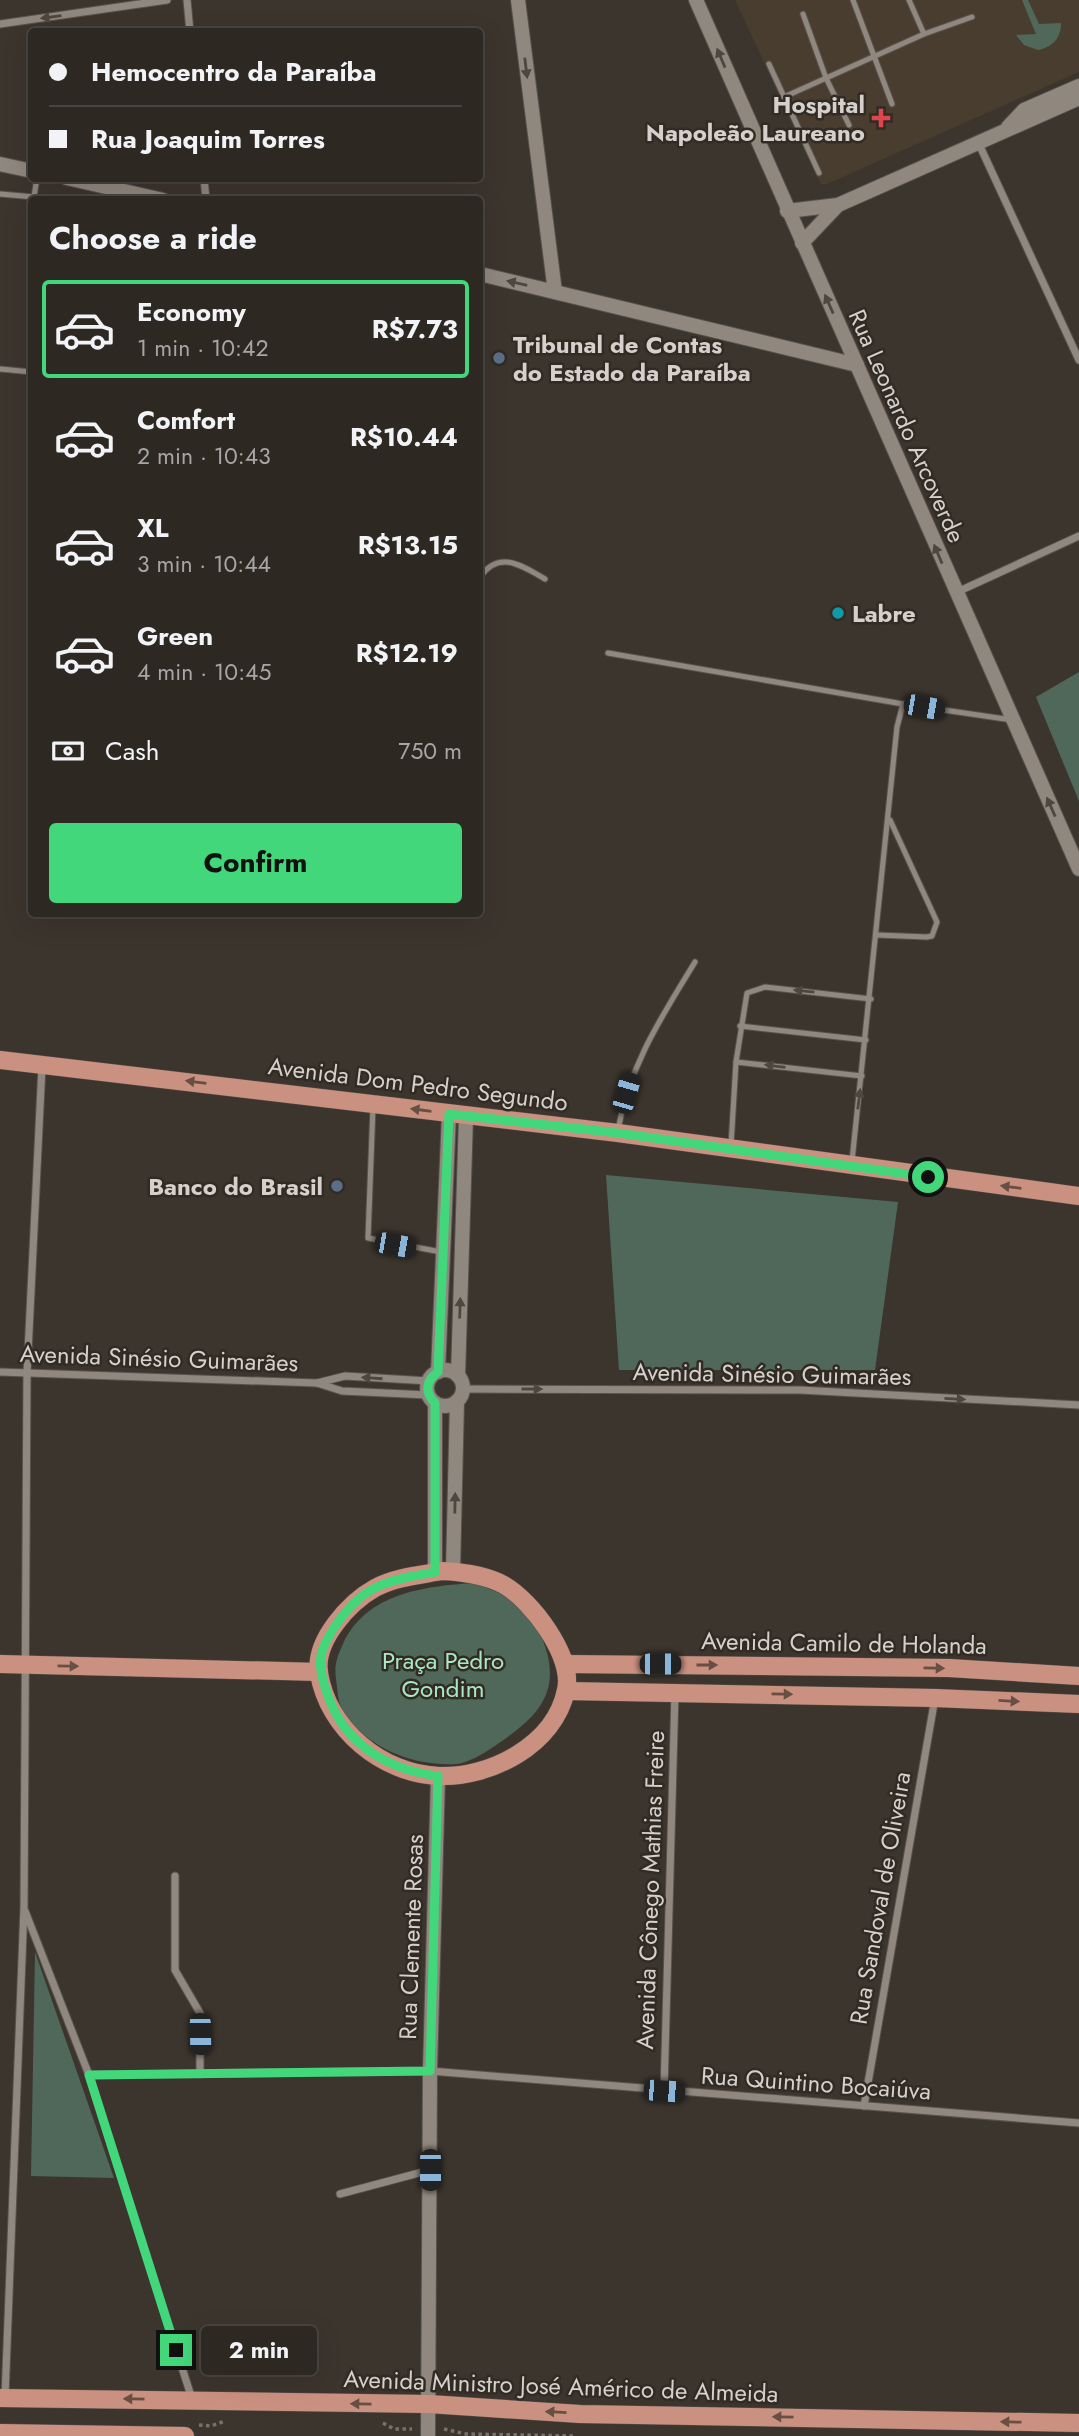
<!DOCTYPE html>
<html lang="en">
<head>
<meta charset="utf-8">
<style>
  :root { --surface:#2d2822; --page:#39342f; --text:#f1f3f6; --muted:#a7a6a5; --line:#484440; --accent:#43d77b }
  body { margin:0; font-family:Jost,sans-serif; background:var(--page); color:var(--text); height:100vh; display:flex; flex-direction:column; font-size:26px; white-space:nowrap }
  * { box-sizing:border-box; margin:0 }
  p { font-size:23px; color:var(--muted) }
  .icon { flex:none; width:38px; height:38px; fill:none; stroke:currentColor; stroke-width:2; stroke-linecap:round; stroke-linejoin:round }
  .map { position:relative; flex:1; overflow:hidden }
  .details { position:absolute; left:28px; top:196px; width:455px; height:721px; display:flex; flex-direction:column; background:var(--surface); border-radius:7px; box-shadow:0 7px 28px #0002,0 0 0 2px var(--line) }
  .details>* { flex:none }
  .hud { position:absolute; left:28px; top:28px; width:455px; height:154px; border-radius:7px; box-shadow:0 7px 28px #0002,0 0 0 2px var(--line); display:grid; align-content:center; height:154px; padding:0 21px; background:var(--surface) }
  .end { position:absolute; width:32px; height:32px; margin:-16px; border:9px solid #43d77b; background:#111; box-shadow:0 0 0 4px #111 }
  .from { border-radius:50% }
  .bubble { position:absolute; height:49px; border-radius:7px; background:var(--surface); box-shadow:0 7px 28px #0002,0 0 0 2px var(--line); font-size:23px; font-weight:700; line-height:49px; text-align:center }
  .car { position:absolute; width:21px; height:42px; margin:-21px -10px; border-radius:9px; box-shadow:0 0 5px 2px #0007; background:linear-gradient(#222 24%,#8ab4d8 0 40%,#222 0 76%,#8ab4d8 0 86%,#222 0) }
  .hud b { display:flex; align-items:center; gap:24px; height:66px; font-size:26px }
  .hud b+b { border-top:2px solid var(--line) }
  .hud i { width:18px; height:18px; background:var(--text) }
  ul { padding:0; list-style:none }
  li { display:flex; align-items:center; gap:21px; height:98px; margin:0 14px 10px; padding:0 7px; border:4px solid transparent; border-radius:7px }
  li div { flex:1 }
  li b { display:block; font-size:26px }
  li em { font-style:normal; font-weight:700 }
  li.current { border-color:var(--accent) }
  li>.icon { width:63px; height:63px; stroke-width:1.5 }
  h2 { padding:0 21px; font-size:32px; line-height:84px }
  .pay { display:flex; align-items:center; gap:18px; height:77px; padding:0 21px; font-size:26px }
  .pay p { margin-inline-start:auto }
  .button { display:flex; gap:14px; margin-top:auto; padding:14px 21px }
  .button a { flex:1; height:80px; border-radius:7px; background:var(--accent); color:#111; font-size:28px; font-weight:700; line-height:80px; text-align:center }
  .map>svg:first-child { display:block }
</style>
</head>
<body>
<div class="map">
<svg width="1079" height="2436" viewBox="0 0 1079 2436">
  <rect width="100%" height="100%" fill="#3c352e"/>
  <polygon fill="#493d30" points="735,0 1079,0 1079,72 827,184 821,184"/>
  <g fill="#4f685a">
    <path d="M 1022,0 L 1028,0 L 1039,24 L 1061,23 C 1061,39 1052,47 1038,50 L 1024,45 L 1016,35 L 1036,34 Z"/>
    <polygon points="1079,672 1079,801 1036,697"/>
    <polygon points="606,1175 898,1202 875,1370 619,1370"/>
    <path d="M 475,1583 C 487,1588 502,1593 514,1601 C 526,1609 537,1625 542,1638 C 563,1690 540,1715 499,1743 C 488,1751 469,1763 456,1764 C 419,1766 380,1753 355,1726 C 338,1709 339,1703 336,1679 C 334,1665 337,1657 343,1644 C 366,1593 425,1586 475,1583 Z"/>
    <polygon points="35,1952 114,2178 31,2176"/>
  </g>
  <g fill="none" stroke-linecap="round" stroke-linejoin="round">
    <g stroke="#58524d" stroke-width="7">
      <g id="lane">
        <polyline points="853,0 892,104"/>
        <polyline points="909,0 924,34"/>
        <polyline points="803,14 826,78 849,125"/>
        <polyline points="769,64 819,173"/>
        <polyline points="784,97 924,34 972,17"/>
        <polyline points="0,194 34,197 37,178"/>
        <polyline points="0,369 32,372"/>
        <path d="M 480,577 C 499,550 521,565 545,579"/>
        <polyline points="608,653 903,704"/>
        <polyline points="877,935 927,937 932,936 937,922 890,820"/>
        <polyline points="740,1026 866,1040"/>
        <polyline points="736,1062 862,1076"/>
        <polyline points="373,1107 368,1238 441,1252"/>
        <path d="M 618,1130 C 629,1066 662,1016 695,962"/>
        <polyline points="731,1145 736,1062 747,993 765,987 871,999"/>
        <polyline points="852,1161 897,727 903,704 1012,720"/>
      </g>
    </g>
    <g stroke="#58524d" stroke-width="9">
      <g id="street">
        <polyline points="187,0 190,32"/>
        <polyline points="0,24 167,0"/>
        <polyline points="978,142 1079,360"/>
        <polyline points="204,178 206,200"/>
        <polyline points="955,593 1079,536"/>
        <polyline points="0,1372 317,1383 345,1376 429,1381"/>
        <polyline points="317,1383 342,1391 428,1395"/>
        <polyline points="463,1389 800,1390 1079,1405"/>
        <polyline points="175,1876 175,1970 200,2013 200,2074"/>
        <polyline points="25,1911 89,2075 192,2399"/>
        <polyline points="89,2075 430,2071 1079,2123"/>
        <polyline points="664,2091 675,1693"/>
        <polyline points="864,2106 935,1698"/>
        <polyline points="340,2194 430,2170"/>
        <polyline points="5,2397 24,1907 27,1373 42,1066"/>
      </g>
    </g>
    <g stroke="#58524d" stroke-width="16">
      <g id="secondary">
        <polyline points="518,0 555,292"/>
        <polyline points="696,0 1079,869"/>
        <polyline points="1008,127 1024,110 1079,86"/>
        <polyline points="0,164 32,171"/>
        <polyline points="67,178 163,200"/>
        <polyline points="787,211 838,205 1079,98"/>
        <polyline points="802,243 838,205"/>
        <polyline points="480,274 857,365"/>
        <circle cx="445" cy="1388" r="18"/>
        <polyline points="438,1372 449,1114"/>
        <polyline points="458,1376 466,1116"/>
        <polyline points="453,1571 457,1401"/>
        <polyline points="435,1572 435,1403"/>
        <polyline points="428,2436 430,2071 438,1776"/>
      </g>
    </g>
    <g stroke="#58524d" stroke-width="19">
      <g id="primary">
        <polyline points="0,1060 618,1133 1079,1196"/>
        <path d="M 442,1571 C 463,1572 486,1575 504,1585 C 532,1601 574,1657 566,1690 C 555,1745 490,1778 439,1776 C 382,1774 328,1729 319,1673 C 314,1640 350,1602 375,1588 C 395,1577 420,1575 442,1571 Z"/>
        <polyline points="0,1664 319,1672"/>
        <polyline points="565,1664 949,1668 1079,1676"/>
        <polyline points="566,1691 935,1698 1079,1704"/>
        <polyline points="0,2398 429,2404 580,2414 1079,2423"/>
        <polyline points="0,2433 185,2436"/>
      </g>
    </g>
    <g stroke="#77716b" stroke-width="3.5" stroke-dasharray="3.5 3.5" stroke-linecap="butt">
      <polyline points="383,2423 394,2429 412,2429"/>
      <polyline points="199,2425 211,2426 225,2421"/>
      <polyline points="444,2429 466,2434 576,2436"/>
    </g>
    <use href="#lane" stroke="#90887f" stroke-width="5"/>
    <use href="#street" stroke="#90887f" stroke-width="7"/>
    <use href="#secondary" stroke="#90887f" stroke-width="14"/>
    <use href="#primary" stroke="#cb9180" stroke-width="18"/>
  </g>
  <defs><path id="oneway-solid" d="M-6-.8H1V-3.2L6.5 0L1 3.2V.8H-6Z" transform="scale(1.75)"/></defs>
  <g fill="#4e473f">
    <use href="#oneway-solid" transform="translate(51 17) rotate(172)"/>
    <use href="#oneway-solid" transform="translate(721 58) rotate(-113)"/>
    <use href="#oneway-solid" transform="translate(526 68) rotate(83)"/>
    <use href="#oneway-solid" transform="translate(517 283) rotate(-167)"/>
    <use href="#oneway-solid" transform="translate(829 304) rotate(-114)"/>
    <use href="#oneway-solid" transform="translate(938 554) rotate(-113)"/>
    <use href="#oneway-solid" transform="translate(1051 807) rotate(-114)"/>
    <use href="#oneway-solid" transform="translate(804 991) rotate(-174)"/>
    <use href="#oneway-solid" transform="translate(775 1066) rotate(-173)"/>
    <use href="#oneway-solid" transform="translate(859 1099) rotate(-83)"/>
    <use href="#oneway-solid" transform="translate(460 1308) rotate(-88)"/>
    <use href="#oneway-solid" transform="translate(372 1378) rotate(-176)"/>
    <use href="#oneway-solid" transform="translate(532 1389)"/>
    <use href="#oneway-solid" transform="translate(955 1399) rotate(3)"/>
    <use href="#oneway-solid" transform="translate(455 1503) rotate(-89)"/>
  </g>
  <g fill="#684f44">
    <use href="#oneway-solid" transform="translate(196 1082) rotate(-173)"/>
    <use href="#oneway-solid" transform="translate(421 1110) rotate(-172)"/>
    <use href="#oneway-solid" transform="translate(1011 1187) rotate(-173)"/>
    <use href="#oneway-solid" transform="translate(707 1665)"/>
    <use href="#oneway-solid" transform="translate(68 1666) rotate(1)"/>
    <use href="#oneway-solid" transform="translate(934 1668) rotate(1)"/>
    <use href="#oneway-solid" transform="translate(782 1694) rotate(1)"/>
    <use href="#oneway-solid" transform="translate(1009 1701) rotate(3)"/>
    <use href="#oneway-solid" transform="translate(134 2399) rotate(-179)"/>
    <use href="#oneway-solid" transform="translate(361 2404) rotate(-179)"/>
    <use href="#oneway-solid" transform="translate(556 2412) rotate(-177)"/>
    <use href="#oneway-solid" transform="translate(783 2417) rotate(-179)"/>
    <use href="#oneway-solid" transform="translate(1011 2422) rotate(-179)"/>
  </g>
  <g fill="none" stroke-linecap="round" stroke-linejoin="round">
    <path stroke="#43d77b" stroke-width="9" d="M 176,2350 L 89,2075 L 430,2071 L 438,1776 C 389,1770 345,1745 328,1696 C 316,1663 317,1652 338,1622 C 348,1608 361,1594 377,1587 C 395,1578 416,1576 435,1572 L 435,1403 C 424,1392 426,1380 438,1372 L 449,1114 L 618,1133 L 928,1177"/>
  </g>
  <path fill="#e0444e" stroke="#322b24" stroke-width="2.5" d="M877.5 107.5h7v7h7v7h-7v7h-7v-7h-7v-7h7z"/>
  <g fill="#5c6f8a" stroke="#322b24" stroke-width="2.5">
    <circle cx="499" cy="358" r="7"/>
    <circle cx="337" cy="1186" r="7"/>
  </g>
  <circle fill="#0f9aa8" stroke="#322b24" stroke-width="2.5" cx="838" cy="613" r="7"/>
  <g text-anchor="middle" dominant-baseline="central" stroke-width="5" stroke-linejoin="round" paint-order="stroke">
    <g font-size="24" font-weight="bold" fill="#d5d0cc" stroke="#322b24" text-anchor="end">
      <text x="865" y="104">Hospital<tspan x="865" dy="28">Napoleão Laureano</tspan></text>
      <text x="513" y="344" text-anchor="start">Tribunal de Contas<tspan x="513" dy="28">do Estado da Paraíba</tspan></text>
      <text x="852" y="613" text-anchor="start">Labre</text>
      <text x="323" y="1186">Banco do Brasil</text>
    </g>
    <g font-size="24" fill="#d5d0cc" stroke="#322b24">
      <text transform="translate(907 426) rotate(66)">Rua Leonardo Arcoverde</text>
      <text transform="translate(418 1084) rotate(7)">Avenida Dom Pedro Segundo</text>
      <text transform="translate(159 1358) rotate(2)">Avenida Sinésio Guimarães</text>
      <text transform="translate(772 1374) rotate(1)">Avenida Sinésio Guimarães</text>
      <text transform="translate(844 1643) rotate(1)">Avenida Camilo de Holanda</text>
      <text transform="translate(650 1890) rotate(-88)">Avenida Cônego Mathias Freire</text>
      <text transform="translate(880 1898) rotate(-80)">Rua Sandoval de Oliveira</text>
      <text transform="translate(411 1937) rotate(-88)">Rua Clemente Rosas</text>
      <text transform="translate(816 2083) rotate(4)">Rua Quintino Bocaiúva</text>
      <text transform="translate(561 2386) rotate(2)">Avenida Ministro José Américo de Almeida</text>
    </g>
    <g font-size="24" fill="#a8e8c5" stroke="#322b24">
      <text x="443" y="1660">Praça Pedro<tspan x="443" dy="28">Gondim</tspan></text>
    </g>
  </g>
</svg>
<i class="end from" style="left:928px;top:1177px"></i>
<i class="end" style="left:176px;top:2350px"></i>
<div class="bubble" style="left:201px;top:2326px;width:116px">2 min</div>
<i class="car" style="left:924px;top:707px;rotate:100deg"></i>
<i class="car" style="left:626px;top:1093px;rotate:16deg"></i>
<i class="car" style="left:395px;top:1245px;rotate:100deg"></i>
<i class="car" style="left:660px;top:1664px;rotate:90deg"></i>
<i class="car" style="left:200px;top:2034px;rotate:179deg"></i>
<i class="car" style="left:664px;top:2091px;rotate:94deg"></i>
<i class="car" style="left:430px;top:2170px;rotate:180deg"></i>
<div class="hud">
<b><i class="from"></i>Hemocentro da Paraíba</b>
<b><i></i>Rua Joaquim Torres</b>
</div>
<section class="details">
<h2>Choose a ride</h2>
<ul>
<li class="current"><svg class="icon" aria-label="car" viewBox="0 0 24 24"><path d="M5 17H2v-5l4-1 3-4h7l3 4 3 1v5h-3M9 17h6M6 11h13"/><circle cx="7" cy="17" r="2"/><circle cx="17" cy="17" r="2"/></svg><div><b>Economy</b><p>1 min · 10:42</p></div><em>R$7.73</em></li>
<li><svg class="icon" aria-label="car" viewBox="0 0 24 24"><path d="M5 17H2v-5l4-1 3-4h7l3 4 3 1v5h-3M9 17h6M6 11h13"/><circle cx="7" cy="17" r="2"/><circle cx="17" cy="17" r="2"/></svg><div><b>Comfort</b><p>2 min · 10:43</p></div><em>R$10.44</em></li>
<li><svg class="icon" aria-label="car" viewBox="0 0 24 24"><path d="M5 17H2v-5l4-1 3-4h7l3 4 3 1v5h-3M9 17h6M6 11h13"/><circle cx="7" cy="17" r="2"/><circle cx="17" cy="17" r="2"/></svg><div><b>XL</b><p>3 min · 10:44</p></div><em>R$13.15</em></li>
<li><svg class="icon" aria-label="car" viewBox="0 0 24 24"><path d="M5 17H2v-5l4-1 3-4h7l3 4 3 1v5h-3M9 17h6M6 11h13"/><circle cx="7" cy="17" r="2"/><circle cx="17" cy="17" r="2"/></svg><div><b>Green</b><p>4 min · 10:45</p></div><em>R$12.19</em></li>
</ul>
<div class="pay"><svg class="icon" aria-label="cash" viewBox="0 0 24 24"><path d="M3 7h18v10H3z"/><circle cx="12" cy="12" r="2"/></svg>Cash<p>750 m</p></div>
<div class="button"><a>Confirm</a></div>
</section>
</div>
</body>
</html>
